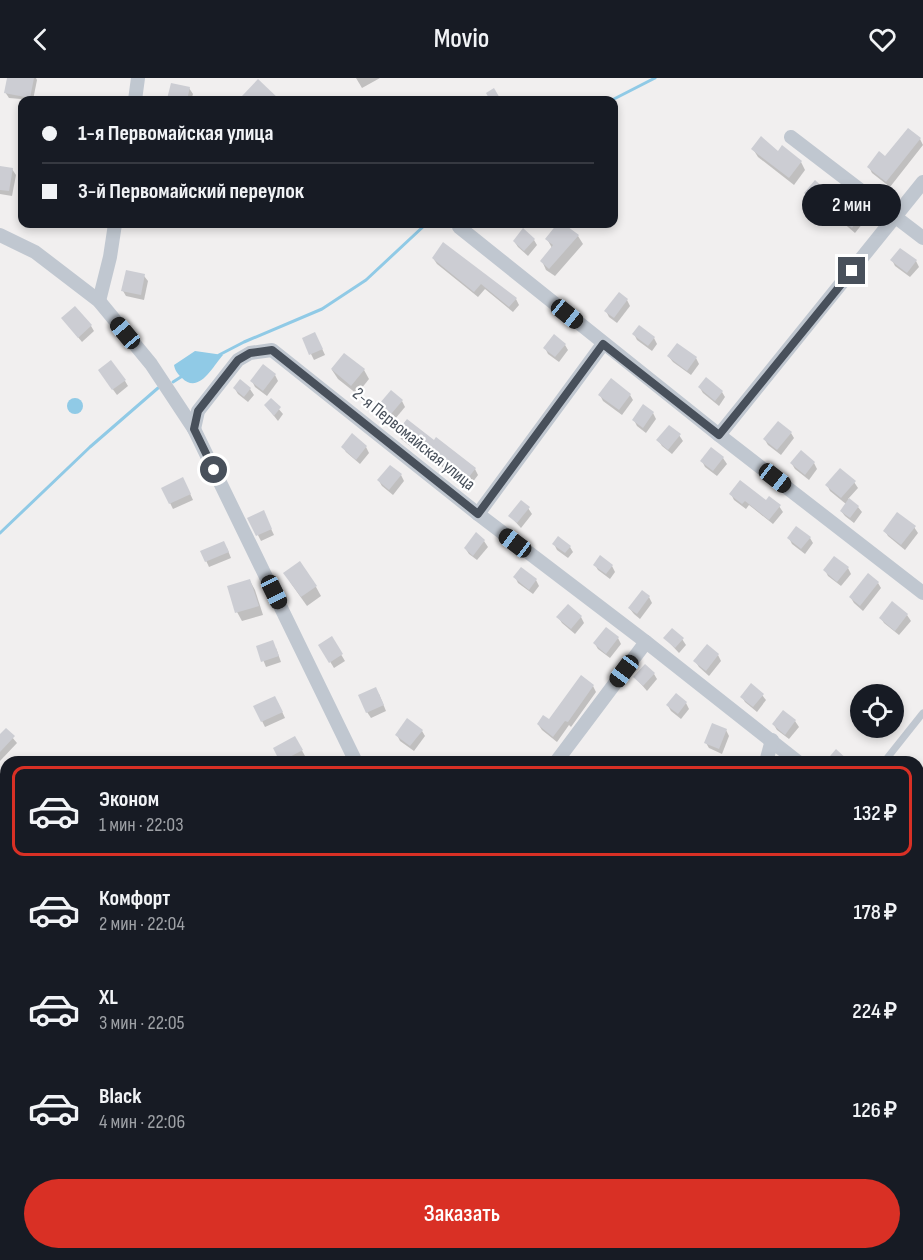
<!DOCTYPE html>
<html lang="ru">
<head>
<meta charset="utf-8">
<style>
  :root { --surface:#171b24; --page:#242831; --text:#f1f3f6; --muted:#9ea1a6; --line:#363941; --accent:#d93025 }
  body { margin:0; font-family:"Sofia Sans Condensed",sans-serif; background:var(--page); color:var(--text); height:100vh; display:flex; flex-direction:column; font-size:22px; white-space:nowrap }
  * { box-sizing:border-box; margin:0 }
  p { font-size:20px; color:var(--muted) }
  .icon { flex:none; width:33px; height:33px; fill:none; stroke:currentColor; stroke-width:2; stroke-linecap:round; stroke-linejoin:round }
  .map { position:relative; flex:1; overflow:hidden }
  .panel { position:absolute; left:0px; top:678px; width:924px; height:504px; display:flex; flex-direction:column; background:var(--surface); border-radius:18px 18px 0 0; box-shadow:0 3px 9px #0003 }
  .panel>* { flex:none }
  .hud { position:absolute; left:18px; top:18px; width:600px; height:132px; border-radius:12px; box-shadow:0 3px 9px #0003; display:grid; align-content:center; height:132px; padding:0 24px; background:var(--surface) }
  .buttons { position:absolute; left:850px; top:606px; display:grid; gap:12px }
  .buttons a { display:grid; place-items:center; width:54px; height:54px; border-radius:50%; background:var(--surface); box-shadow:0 3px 9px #0003; font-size:30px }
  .end { position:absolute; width:27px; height:27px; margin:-14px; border:8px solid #48505b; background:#fff; box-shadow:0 0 0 3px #fff }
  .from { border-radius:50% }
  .bubble { position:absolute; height:42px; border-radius:21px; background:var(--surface); box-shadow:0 3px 9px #0003; font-size:20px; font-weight:600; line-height:42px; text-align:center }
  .car { position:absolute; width:18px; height:36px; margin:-18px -9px; border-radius:8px; box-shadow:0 0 4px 2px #0007; background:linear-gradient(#222 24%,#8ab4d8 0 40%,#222 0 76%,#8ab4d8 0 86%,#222 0) }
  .hud b { display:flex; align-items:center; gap:21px; height:57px; font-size:22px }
  .hud b+b { border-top:2px solid var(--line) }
  .hud i { width:15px; height:15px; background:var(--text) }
  ul { padding:10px 0 0; list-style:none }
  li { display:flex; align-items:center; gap:18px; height:90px; margin:0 12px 9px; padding:0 12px; border:3px solid transparent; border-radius:12px }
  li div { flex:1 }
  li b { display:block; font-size:22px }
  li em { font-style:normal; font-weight:600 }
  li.on { border-color:var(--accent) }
  li>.icon { width:54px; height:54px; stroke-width:1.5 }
  .button { display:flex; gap:12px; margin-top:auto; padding:12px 24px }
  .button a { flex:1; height:69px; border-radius:36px; background:var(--accent); color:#fff; font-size:24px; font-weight:600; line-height:69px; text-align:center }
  header { display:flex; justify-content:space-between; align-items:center; height:78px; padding:0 24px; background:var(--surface); font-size:27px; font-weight:600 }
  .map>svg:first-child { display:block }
</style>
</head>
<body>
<header><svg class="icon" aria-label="back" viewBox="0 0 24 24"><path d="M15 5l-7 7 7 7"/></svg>Movio<svg class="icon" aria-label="heart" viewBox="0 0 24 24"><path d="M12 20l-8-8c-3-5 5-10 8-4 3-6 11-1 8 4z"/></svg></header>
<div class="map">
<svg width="923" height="1182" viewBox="0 0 923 1182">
  <rect width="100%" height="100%" fill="#f1efef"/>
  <polygon fill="#c0ecd6" points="14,1176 172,1176 176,1182 13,1182"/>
  <g fill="#90cae6">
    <path d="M 195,273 L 223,277 C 213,288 199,317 182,300 C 178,296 175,293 174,287 Z"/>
    <circle cx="75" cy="328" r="8"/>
  </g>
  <g fill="#0003">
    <polygon points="8,0 36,0 37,2 33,22 9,20 5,14"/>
    <polygon points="356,0 380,0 362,10"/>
    <polygon points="189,10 193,16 191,22 170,22 169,21"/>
    <polygon points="908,52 920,61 923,67 890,109 872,95 869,89 885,80"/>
    <polygon points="753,71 778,75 801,84 805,92 794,107 758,79"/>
    <polygon points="0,89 12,91 16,97 12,118 0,116"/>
    <polygon points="826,114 830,119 821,130 809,121 806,115"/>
    <polygon points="838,137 860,139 863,145 855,155 841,143"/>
    <polygon points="558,146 562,146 578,158 583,166 555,198 546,192 542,183 552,170 547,161"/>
    <polygon points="534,162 537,167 528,178 518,169 514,163"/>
    <polygon points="433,180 516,221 519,227 513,234 485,211 478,219 437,186"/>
    <polygon points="892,182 916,183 919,189 910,199 895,188"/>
    <polygon points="144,198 148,203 144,222 126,218 123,213"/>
    <polygon points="619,216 627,222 630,228 617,245 609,239 606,233"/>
    <polygon points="63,241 91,248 94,253 82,264"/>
    <polygon points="634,256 654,260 657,266 652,273 637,262"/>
    <polygon points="318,262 325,277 314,282 311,276"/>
    <polygon points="565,267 568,272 559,284 548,276 545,270"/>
    <polygon points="669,279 696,280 699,286 691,297 673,284"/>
    <polygon points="332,292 364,292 369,301 357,316 338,301"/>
    <polygon points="275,297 278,303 267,318 255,309 252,303"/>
    <polygon points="103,298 125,303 128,308 117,317"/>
    <polygon points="240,303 250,311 254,317 248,324 238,316 235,311"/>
    <polygon points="700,310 722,314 725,319 719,328 703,315"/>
    <polygon points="600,317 630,317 633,322 622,337 603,323"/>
    <polygon points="271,322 283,336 278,343 266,328"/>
    <polygon points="402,323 405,329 390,347 379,338 376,332"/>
    <polygon points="653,335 656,341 646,355 637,348 634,342"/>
    <polygon points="398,355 434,364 436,362 475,391 478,397 469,409 416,369 414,371 401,361"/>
    <polygon points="791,355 794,360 781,377 768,367 765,362"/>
    <polygon points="679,357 683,363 672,376 662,368 658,362"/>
    <polygon points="352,358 366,369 369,375 360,386 346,374 343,369"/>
    <polygon points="711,371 723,380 727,386 717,398 705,389 702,383"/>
    <polygon points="814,385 817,391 809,402 795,391 792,386"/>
    <polygon points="401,397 404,403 393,417 382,408 379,403"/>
    <polygon points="854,404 858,410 848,421 858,429 862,434 854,445 845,438 841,433 846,426 830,413 827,407"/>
    <polygon points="186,407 193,422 173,431 170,425"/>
    <polygon points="731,416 779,428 783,434 773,446 749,427 746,431 734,422"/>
    <polygon points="528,430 532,436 521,450 510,438"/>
    <polygon points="249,440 266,440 274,457 261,463"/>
    <polygon points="914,449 918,455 905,472 888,458 885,453"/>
    <polygon points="789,460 810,460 813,465 805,476 792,466"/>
    <polygon points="484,463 488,469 477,482 469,476 465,470"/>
    <polygon points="554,466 570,469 573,474 568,480 557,472"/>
    <polygon points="227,470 231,480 209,489 202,474"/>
    <polygon points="595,487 612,488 615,494 610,501 598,492"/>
    <polygon points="848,490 851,496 841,508 828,498 825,492"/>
    <polygon points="515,499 536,502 539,508 533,516 518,505"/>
    <polygon points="250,503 255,512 263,537 242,543 237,534"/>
    <polygon points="290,504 316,509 321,518 307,528"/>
    <polygon points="878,505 881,510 863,533 854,525 851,520"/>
    <polygon points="649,519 652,525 640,541 634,536 630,531"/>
    <polygon points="893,525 907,537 911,543 899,557 884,545 881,540"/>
    <polygon points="558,539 581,539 584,545 575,556 562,545"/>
    <polygon points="331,560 345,583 334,590 320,567"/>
    <polygon points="618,560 621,566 610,580 598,571 595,566"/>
    <polygon points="665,560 682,561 686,567 679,575"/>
    <polygon points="258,569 276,570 281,584 266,589"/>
    <polygon points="718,577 721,583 709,598 699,589 695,583"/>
    <polygon points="654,596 657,601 647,613 635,599"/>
    <polygon points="593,608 596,614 571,649 569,647 557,664 542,652 538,646 549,643"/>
    <polygon points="379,616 386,633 371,640 367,634"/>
    <polygon points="762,617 766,622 757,634 745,624 742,619"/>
    <polygon points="278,625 285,640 265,649 255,629"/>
    <polygon points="686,625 689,631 681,641 671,633 668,628"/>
    <polygon points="795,643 799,649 789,661 777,652 774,647"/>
    <polygon points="6,652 17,665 0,683 0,658"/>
    <polygon points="726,652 729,658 722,676 709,670 706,665"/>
    <polygon points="422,653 425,658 414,673 400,663 397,657"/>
    <polygon points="295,660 305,678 294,684 282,684 275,670"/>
    <polygon points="326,1176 339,1176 340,1178 336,1182 332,1182"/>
    <polygon points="718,1176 740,1176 745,1182 724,1182"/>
    <polygon points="839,1176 856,1176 852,1182"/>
    <polygon points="878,1176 898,1176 901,1181 876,1182"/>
  </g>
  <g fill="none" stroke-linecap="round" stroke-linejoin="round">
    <g stroke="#90cae6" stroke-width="3">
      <polyline points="612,22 655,0"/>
      <polyline points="219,277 244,264 322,231 366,202 426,146"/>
      <polyline points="173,304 184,297"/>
      <polyline points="0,455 90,369 158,310"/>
    </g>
    <g stroke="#90cae6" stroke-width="20">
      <polyline points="0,990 6,996"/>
      <polyline points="184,1176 190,1182"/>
    </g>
  </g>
  <g fill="#cccdd3">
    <polygon points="7,0 34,0 30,20 4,15"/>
    <polygon points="258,1 280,22 246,22 242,18"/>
    <polygon points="171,5 190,9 187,22 167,21"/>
    <polygon points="494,10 501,22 490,22 486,15"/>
    <polygon points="908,50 921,60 886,104 867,89 879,73 885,78"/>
    <polygon points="761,58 778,73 782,67 802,83 789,100 751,71"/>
    <polygon points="0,88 13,90 9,113 0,112"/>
    <polygon points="815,102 827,113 817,126 804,115"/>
    <polygon points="845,126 861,138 852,150 836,137"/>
    <polygon points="557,146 564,146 579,157 549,191 540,183 553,167 545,161"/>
    <polygon points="523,150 535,161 524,173 513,163"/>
    <polygon points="443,164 517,220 509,229 481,206 474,214 432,180"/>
    <polygon points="900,170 917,182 907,195 890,182"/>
    <polygon points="126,192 145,196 141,217 121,213"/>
    <polygon points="619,214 628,221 614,240 604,233"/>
    <polygon points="75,228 92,247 78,260 61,240"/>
    <polygon points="639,247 655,259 648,268 632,256"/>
    <polygon points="315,254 323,271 309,277 302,260"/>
    <polygon points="554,256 566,266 555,279 543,270"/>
    <polygon points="677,265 697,279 687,293 667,278"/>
    <polygon points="344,275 365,291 351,308 331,291"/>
    <polygon points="111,282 126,302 112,312 98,292"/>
    <polygon points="263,286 276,296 263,313 250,303"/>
    <polygon points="706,299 723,313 715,323 698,309"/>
    <polygon points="611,300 631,316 619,332 598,317"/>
    <polygon points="240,301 251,310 244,319 233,310"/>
    <polygon points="391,312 403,322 386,342 374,332"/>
    <polygon points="271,320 281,329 274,338 264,327"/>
    <polygon points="643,326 654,334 643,350 632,342"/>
    <polygon points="407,341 434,362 436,359 476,390 465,404 412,364 411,366 396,355"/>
    <polygon points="778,343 792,354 777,372 763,361"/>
    <polygon points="669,347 681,356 668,372 656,362"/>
    <polygon points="352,355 367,368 356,382 341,369"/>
    <polygon points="711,369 724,379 713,393 700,383"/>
    <polygon points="801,372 815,384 805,397 790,385"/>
    <polygon points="390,387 402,396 389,412 377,402"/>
    <polygon points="840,390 856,403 841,420 825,407"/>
    <polygon points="183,399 191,416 169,426 161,410"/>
    <polygon points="740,402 766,422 769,418 781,427 769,442 745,423 742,426 729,416"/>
    <polygon points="849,420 859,428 850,440 840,433"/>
    <polygon points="521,422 530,429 517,445 508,438"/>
    <polygon points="264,432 272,451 256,458 247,440"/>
    <polygon points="897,434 916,448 901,467 883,453"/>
    <polygon points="796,448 811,459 801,471 787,460"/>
    <polygon points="476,454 485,462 473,478 464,470"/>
    <polygon points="558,458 571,468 565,475 552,466"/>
    <polygon points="224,463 229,474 205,484 200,473"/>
    <polygon points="600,477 613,487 606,496 593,487"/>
    <polygon points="834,478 849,489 837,504 823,492"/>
    <polygon points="300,483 317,508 301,519 283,495"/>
    <polygon points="521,489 537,501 529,512 513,499"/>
    <polygon points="868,495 879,504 860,528 849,519"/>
    <polygon points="250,501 259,528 235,535 227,508"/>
    <polygon points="642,512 650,518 637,536 628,530"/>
    <polygon points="892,523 908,536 895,553 879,540"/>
    <polygon points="568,526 582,538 571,551 556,539"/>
    <polygon points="606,549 619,559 606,576 593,565"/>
    <polygon points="672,550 684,560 675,570 663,560"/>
    <polygon points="332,558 343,576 329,585 318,567"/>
    <polygon points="273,562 279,578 261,584 256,568"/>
    <polygon points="707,566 719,576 706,593 693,583"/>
    <polygon points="645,586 655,595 643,608 633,599"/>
    <polygon points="581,597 594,607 568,644 565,643 553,659 537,646 543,637 549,641"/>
    <polygon points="751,605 764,616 753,629 740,619"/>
    <polygon points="376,609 384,627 366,635 358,617"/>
    <polygon points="676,615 687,624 678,636 666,627"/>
    <polygon points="275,618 283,634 261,644 253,628"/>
    <polygon points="783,632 796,642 785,657 772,646"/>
    <polygon points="407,640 423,652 410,668 395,657"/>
    <polygon points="712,645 727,651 719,671 704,665"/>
    <polygon points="6,650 15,658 0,674 0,656"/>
    <polygon points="295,658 303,672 280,684 273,670"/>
    <polygon points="836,671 850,684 825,684"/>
  </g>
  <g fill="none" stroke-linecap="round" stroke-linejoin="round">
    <g stroke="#7ac7aa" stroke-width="2" stroke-dasharray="4.5 3" stroke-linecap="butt">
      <polyline points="0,1020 6,1025"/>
      <polyline points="0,1105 6,1089"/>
      <polyline points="96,1176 99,1182"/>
      <polyline points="219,1176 230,1182"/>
    </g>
    <polyline stroke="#c0c7d0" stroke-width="7" points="884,684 923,635"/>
    <g stroke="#c0c7d0" stroke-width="14">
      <polyline points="135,22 138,0"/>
      <polyline points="791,59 923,160"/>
      <polyline points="459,149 719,357 923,515"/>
      <polyline points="0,157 35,174 99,223 151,286 194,351 356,684"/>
      <polyline points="99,223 110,179 115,146"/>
      <polyline points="194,351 198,333 238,282 250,275 272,272 478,436 646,564 798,684"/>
      <polyline points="719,357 923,104"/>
      <polyline points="478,436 603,266"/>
      <polyline points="556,684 646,564"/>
      <polyline points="766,684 772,662"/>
      <polyline points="918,782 923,786"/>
      <polyline points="0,966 6,972"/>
      <polyline points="414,1176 422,1182"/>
      <polyline points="817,1176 829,1182"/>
    </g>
  </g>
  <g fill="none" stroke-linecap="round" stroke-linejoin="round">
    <polyline stroke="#48505b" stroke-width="8" points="214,392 194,351 198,333 238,282 250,275 272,272 478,436 603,266 719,357 852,193"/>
  </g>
  <g text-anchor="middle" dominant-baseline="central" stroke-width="4.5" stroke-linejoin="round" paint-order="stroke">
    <g font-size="18" fill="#48505b" stroke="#fff">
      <text transform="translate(414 361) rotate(39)">2-я Первомайская улица</text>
    </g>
  </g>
</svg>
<div class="buttons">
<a><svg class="icon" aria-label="locate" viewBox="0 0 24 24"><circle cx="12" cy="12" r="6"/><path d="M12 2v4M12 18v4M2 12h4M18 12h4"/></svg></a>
</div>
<i class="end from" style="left:214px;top:392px"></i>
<i class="end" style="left:852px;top:193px"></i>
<div class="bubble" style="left:802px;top:106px;width:99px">2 мин</div>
<i class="car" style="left:567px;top:236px;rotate:129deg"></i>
<i class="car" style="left:125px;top:255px;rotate:320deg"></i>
<i class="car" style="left:775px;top:400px;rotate:128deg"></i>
<i class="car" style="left:515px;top:465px;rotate:307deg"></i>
<i class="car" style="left:274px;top:514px;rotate:154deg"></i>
<i class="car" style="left:624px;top:593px;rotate:217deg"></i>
<div class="hud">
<b><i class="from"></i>1-я Первомайская улица</b>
<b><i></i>3-й Первомайский переулок</b>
</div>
<section class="panel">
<ul>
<li class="on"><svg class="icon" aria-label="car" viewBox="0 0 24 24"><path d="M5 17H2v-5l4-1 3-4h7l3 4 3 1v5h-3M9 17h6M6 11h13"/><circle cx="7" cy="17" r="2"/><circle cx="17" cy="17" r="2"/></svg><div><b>Эконом</b><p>1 мин · 22:03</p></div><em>132 ₽</em></li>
<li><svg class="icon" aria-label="car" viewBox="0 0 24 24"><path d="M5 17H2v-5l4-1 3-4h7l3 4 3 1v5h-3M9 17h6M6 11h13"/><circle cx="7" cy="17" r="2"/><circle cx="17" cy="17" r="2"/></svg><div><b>Комфорт</b><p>2 мин · 22:04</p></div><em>178 ₽</em></li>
<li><svg class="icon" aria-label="car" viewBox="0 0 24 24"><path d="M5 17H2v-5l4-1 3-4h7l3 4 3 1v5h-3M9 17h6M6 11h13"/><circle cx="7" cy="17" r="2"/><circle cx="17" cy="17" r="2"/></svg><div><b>XL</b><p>3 мин · 22:05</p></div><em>224 ₽</em></li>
<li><svg class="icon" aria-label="car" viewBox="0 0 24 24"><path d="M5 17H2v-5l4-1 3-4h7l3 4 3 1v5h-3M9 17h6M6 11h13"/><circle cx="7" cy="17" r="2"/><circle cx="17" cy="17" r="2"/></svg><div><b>Black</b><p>4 мин · 22:06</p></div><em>126 ₽</em></li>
</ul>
<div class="button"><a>Заказать</a></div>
</section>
</div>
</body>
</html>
